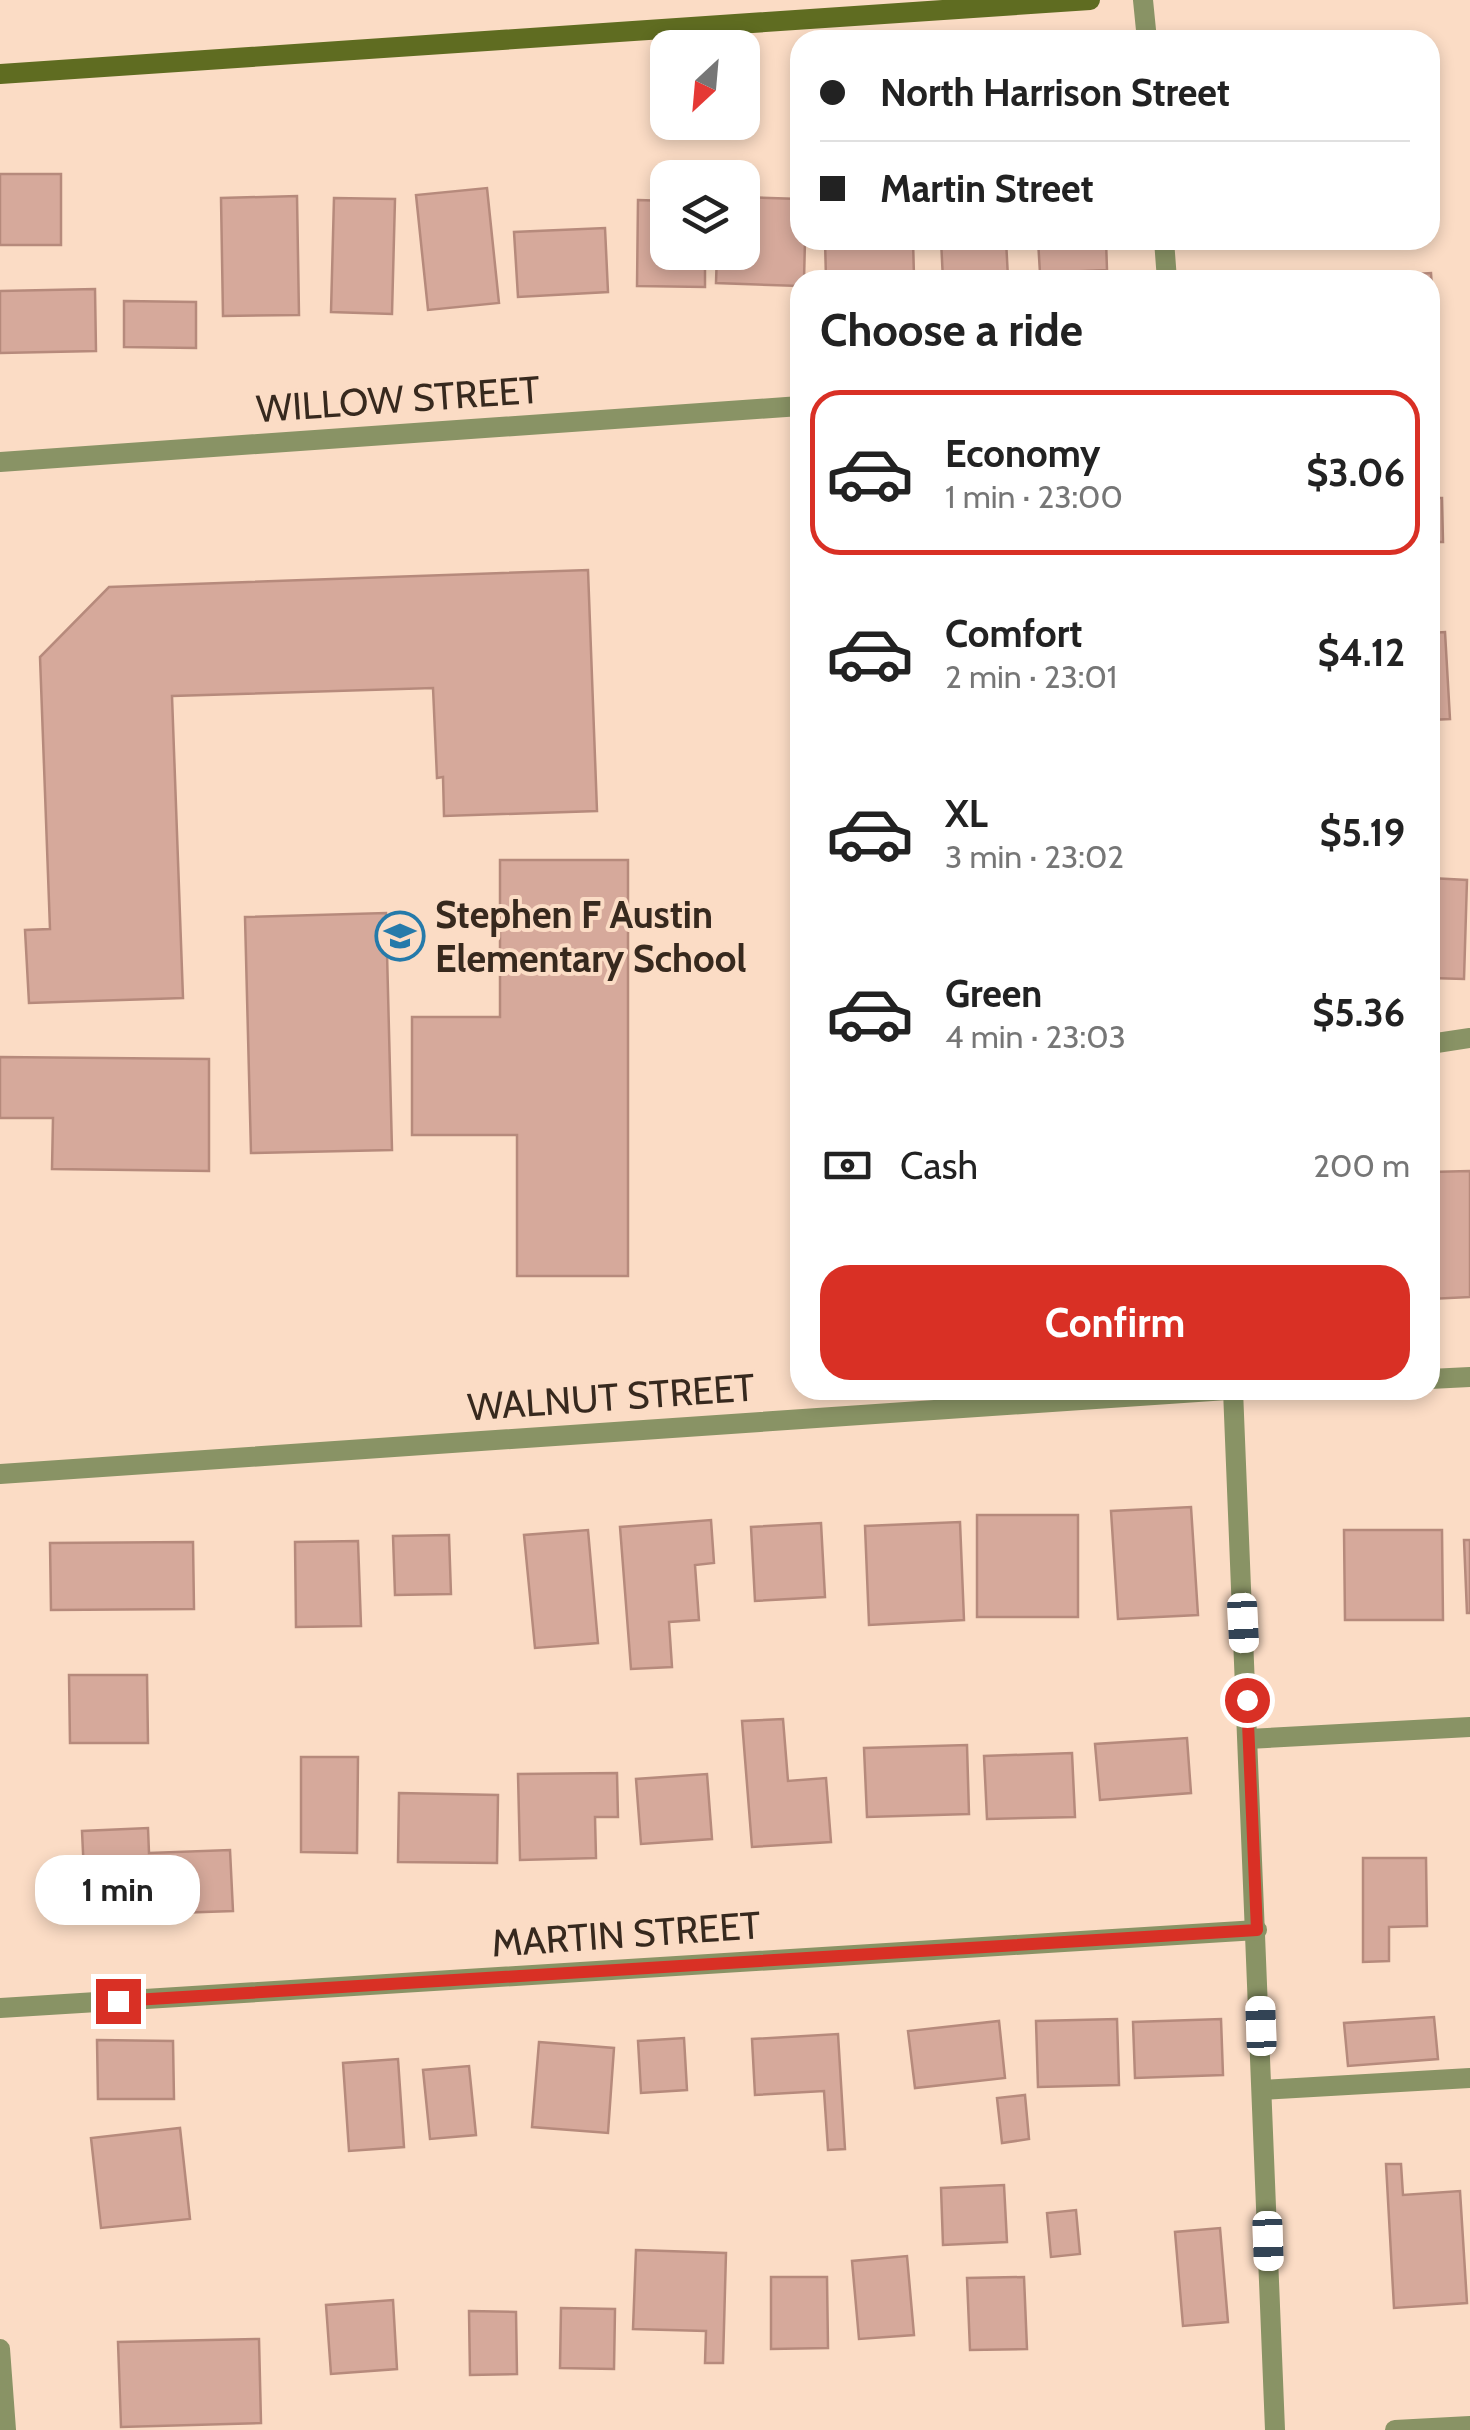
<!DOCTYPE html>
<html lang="en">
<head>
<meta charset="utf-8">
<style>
  :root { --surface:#fff; --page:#f6f6f6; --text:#222; --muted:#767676; --line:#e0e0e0; --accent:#d93025 }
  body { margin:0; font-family:Cabin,sans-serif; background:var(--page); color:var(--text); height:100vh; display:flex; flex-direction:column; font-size:38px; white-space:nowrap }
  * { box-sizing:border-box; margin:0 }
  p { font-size:32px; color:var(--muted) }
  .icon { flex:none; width:55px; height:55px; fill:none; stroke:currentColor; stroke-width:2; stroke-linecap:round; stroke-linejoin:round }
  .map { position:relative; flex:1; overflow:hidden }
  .panel { position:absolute; left:790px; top:270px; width:650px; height:1130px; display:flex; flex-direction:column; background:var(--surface); border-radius:30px; box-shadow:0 5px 15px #0003 }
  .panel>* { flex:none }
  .top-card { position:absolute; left:790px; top:30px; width:650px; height:220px; border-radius:30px; box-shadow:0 5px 15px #0003; display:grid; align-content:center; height:220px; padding:0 30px; background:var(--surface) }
  .needle { width:65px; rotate:206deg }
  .tools { position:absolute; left:650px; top:30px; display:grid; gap:20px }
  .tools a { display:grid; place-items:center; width:110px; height:110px; border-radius:20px; background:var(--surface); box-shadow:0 5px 15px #0003; font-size:50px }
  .end { position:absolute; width:45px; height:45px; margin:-22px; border:12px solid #d93025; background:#fff; box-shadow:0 0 0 5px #fff }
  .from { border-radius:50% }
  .bubble { position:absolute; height:70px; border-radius:30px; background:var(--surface); box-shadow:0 5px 15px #0003; font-size:32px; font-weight:700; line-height:70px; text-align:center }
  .car { position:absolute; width:30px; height:60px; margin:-30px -15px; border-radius:12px; box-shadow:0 0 8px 2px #0007; background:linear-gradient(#fff 24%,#345 0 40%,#fff 0 76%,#345 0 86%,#fff 0) }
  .top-card b { display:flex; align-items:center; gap:35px; height:95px; font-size:38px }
  .top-card b+b { border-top:2px solid var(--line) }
  .top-card i { width:25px; height:25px; background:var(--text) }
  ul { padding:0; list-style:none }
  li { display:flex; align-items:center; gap:30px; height:165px; margin:0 20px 15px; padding:0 10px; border:5px solid transparent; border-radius:30px }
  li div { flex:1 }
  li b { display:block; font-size:38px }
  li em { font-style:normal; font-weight:700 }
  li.active { border-color:var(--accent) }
  li>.icon { width:90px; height:90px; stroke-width:1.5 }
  h2 { padding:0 30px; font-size:45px; line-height:120px }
  .pay { display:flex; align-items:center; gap:25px; height:110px; padding:0 30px; font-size:38px }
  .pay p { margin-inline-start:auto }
  .button { display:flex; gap:20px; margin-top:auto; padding:20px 30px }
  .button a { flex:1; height:115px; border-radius:30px; background:var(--accent); color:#fff; font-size:40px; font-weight:700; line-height:115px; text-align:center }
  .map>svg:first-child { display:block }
</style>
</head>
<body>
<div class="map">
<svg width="1470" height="2430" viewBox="0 0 1470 2430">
  <rect width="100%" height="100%" fill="#fbdcc5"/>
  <g fill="#d6a99b" stroke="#b68a7c" stroke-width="2.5">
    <rect x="0" y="174" width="61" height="71"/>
    <polygon points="487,188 499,303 428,310 416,195"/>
    <polygon points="297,196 299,315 223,316 221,198"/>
    <polygon points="742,197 800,199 800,240 805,240 804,280 800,280 800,286 716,283 717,252 742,252"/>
    <polygon points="334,198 395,199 392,314 331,312"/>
    <polygon points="638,200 668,201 668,252 705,252 705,287 637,286"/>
    <polygon points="605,228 608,292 518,297 514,232"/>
    <polygon points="825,240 913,240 914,277 826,279"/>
    <polygon points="941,240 1006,240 1008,278 943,280"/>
    <polygon points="1038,240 1106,240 1107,270 1040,273"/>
    <polygon points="1431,273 1434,321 1430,321 1430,280 1330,279"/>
    <polygon points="95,289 96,351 0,353 0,291"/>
    <polygon points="124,301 196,302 196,348 124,347"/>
    <polygon points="1430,498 1442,498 1443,542 1430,542"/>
    <polygon points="588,570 597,811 444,816 443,777 437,778 433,688 172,696 183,998 29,1003 25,930 50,929 40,657 109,587"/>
    <polygon points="1445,632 1450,719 1430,720 1430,633"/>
    <polygon points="500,860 628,860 628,1276 517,1276 517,1135 412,1135 412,1017 500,1017"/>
    <polygon points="1430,878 1467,880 1464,979 1430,978"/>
    <polygon points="386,913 392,1150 251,1153 245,917"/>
    <polygon points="0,1057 209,1059 209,1171 52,1169 53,1118 0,1118"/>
    <polygon points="1470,1171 1470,1297 1430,1299 1430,1172"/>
    <polygon points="1191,1507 1198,1615 1118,1619 1111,1511"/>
    <rect x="977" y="1515" width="101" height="102"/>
    <polygon points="711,1520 714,1563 695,1565 699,1620 669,1622 672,1667 631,1669 620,1527"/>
    <polygon points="960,1522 964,1620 869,1625 865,1526"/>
    <polygon points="821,1523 825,1597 755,1601 751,1527"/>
    <polygon points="588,1530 598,1643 535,1648 524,1535"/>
    <polygon points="1344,1530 1442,1530 1443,1620 1345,1620"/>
    <polygon points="449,1535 451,1594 395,1595 393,1536"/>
    <polygon points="1464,1540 1470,1540 1470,1613 1467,1613"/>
    <polygon points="358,1541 361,1626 296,1627 295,1542"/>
    <polygon points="193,1542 194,1609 51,1610 50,1543"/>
    <polygon points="69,1675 147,1675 148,1743 70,1743"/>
    <polygon points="783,1719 788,1781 826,1778 831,1842 752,1847 742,1721"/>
    <polygon points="1187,1738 1191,1793 1100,1800 1095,1744"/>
    <polygon points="967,1745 969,1814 867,1817 864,1748"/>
    <polygon points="1072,1753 1075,1817 987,1819 984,1756"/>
    <polygon points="301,1757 358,1757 357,1853 301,1852"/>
    <polygon points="617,1773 618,1817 595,1817 596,1858 520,1860 518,1774"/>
    <polygon points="707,1774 712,1839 641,1844 636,1779"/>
    <polygon points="399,1793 498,1795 497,1863 398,1862"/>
    <polygon points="148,1828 149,1853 230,1850 233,1911 86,1916 82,1831"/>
    <polygon points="1363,1858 1426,1858 1427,1926 1389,1927 1389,1961 1363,1962"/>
    <polygon points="1434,2017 1438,2059 1348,2066 1344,2023"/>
    <polygon points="1117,2019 1119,2085 1038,2087 1036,2021"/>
    <polygon points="1221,2019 1223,2075 1135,2078 1133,2022"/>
    <polygon points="999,2021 1005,2078 915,2088 908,2031"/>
    <polygon points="838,2034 845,2149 828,2150 824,2091 755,2095 752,2039"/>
    <polygon points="684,2038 687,2090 641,2093 638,2041"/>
    <polygon points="97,2040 173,2041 174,2099 98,2099"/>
    <polygon points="539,2042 614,2048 608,2133 532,2127"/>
    <polygon points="398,2059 404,2147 349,2151 343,2063"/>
    <polygon points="469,2066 476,2135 430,2139 423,2070"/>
    <polygon points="1025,2095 1029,2139 1002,2143 997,2098"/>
    <polygon points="180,2128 190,2219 101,2228 91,2138"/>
    <polygon points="1386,2164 1401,2164 1403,2195 1460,2191 1467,2303 1394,2308"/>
    <polygon points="1004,2185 1007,2242 943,2245 941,2188"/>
    <polygon points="1076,2210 1080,2254 1051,2257 1047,2213"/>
    <polygon points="1220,2228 1228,2322 1183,2326 1175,2232"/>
    <polygon points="636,2250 726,2253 723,2363 705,2363 706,2331 633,2329"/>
    <polygon points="907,2256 914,2335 859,2339 852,2261"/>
    <polygon points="771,2277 827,2277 828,2348 771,2349"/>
    <polygon points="1024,2277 1027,2349 970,2350 967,2278"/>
    <polygon points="393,2300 397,2369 331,2374 326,2305"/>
    <polygon points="561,2308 615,2309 614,2369 560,2368"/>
    <polygon points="469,2311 516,2312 517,2374 470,2375"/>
    <polygon points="259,2339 261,2423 121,2427 118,2342"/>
  </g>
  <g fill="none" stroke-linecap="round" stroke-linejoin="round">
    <g stroke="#899365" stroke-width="20">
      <polyline points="1430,1379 1470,1377"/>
      <polyline points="1263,2090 1470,2078"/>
    </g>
    <g stroke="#899365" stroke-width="20">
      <polyline points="1143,0 1147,40"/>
      <polyline points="1164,240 1167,280"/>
      <polyline points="0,462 800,406"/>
      <polyline points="1430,1044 1470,1038"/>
      <polyline points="1233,1390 1275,2430"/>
      <polyline points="0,1474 1227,1390"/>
      <polyline points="1248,1739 1470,1727"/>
      <polyline points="0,2008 1257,1930"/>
      <polyline points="1395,2430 1470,2426"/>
    </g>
    <polyline stroke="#899365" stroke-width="20" points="0,2349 6,2430"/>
    <polyline stroke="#5f6c21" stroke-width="20" points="0,74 1090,0"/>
  </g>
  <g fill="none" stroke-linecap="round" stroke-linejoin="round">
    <polyline stroke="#d93025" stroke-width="12" points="118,2001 1257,1930 1247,1700"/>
  </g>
  <defs>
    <g id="school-ring" transform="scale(2.5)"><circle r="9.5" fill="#fbdcc5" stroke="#257aaa" stroke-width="1.5"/><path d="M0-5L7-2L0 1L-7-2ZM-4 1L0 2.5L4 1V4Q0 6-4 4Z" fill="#257aaa"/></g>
  </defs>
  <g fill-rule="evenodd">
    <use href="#school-ring" x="400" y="936"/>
  </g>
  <g text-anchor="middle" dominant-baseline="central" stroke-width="8" stroke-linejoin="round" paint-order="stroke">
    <g font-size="38" fill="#37291e" stroke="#fbdcc5">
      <text transform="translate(398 399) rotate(-4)">WILLOW STREET</text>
      <text transform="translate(611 1397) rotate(-4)">WALNUT STREET</text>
      <text transform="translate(626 1934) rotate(-4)">MARTIN STREET</text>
    </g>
    <g font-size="38" font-weight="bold" fill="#37291e" stroke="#fbdcc5" text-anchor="start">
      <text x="435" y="914">Stephen F Austin<tspan x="435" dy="44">Elementary School</tspan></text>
    </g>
  </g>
</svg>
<div class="tools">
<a><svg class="needle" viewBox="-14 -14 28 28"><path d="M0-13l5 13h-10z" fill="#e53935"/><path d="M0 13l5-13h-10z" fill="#767676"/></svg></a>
<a><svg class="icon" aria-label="layers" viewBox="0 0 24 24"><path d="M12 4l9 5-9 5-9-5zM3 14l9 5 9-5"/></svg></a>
</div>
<i class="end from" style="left:1247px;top:1700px"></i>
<i class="end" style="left:118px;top:2001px"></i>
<div class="bubble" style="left:35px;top:1855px;width:165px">1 min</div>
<i class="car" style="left:1243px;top:1623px;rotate:177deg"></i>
<i class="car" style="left:1261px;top:2026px;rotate:358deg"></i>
<i class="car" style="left:1268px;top:2241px;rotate:178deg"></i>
<div class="top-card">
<b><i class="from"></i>North Harrison Street</b>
<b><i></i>Martin Street</b>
</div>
<section class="panel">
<h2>Choose a ride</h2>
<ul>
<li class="active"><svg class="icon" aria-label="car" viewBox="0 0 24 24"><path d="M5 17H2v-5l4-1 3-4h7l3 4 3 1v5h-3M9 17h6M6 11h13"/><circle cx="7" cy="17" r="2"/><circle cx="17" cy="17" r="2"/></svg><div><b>Economy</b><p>1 min · 23:00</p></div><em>$3.06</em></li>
<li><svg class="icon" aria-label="car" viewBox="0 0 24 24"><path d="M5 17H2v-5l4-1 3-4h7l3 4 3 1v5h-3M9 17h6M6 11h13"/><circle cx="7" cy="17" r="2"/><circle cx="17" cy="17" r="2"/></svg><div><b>Comfort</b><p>2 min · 23:01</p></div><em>$4.12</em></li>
<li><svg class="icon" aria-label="car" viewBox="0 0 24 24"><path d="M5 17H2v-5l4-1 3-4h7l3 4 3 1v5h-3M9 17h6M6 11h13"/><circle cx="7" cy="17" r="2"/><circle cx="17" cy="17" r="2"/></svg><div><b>XL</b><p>3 min · 23:02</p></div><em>$5.19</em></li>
<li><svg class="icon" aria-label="car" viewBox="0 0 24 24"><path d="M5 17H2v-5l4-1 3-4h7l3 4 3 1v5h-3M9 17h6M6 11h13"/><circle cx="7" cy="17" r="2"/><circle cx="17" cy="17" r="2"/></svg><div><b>Green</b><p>4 min · 23:03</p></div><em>$5.36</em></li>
</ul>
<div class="pay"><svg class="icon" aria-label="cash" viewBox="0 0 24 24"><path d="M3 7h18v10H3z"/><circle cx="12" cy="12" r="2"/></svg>Cash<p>200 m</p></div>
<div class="button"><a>Confirm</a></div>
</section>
</div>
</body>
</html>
